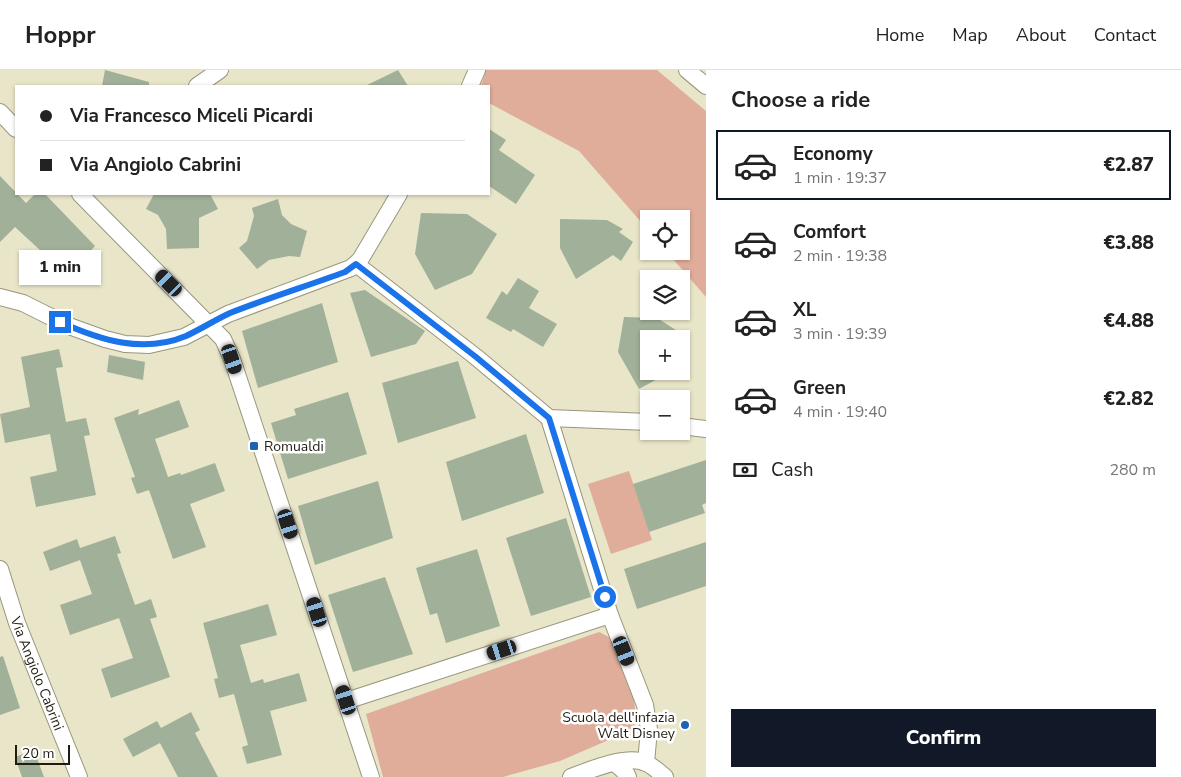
<!DOCTYPE html>
<html lang="en">
<head>
<meta charset="utf-8">
<style>
  :root { --surface:#fff; --page:#f6f6f6; --text:#222; --muted:#767676; --line:#e0e0e0; --accent:#111827 }
  body { margin:0; font-family:"Nunito Sans",sans-serif; background:var(--page); color:var(--text); height:100vh; display:flex; flex-direction:column; font-size:19px; white-space:nowrap }
  * { box-sizing:border-box; margin:0 }
  p { font-size:16px; color:var(--muted) }
  .icon { flex:none; width:28px; height:28px; fill:none; stroke:currentColor; stroke-width:2; stroke-linecap:round; stroke-linejoin:round }
  .map { position:relative; flex:1; overflow:hidden }
  .side { display:flex; flex-direction:column; background:var(--surface); width:475px }
  .side>* { flex:none }
  .top-card { position:absolute; left:15px; top:15px; width:475px; height:110px; border-radius:0px; box-shadow:0 1px 4px #0004; display:grid; align-content:center; height:110px; padding:0 25px; background:var(--surface) }
  .tools { position:absolute; left:640px; top:140px; display:grid; gap:10px }
  .tools a { display:grid; place-items:center; width:50px; height:50px; border-radius:0px; background:var(--surface); box-shadow:0 1px 4px #0004; font-size:25px }
  .scale { position:absolute; left:15px; bottom:12px; width:55px; box-sizing:border-box; padding-left:5px; border:2px solid #1f1d13; border-top:0; font-size:14px; line-height:18px; white-space:nowrap; color:#1f1d13; -webkit-text-stroke:4px #fff; paint-order:stroke }
  .end { position:absolute; width:22px; height:22px; margin:-11px; border:6px solid #1a73e8; background:#fff; box-shadow:0 0 0 2px #fff }
  .from { border-radius:50% }
  .bubble { position:absolute; height:35px; border-radius:0px; background:var(--surface); box-shadow:0 1px 4px #0004; font-size:16px; font-weight:800; line-height:35px; text-align:center }
  .car { position:absolute; width:15px; height:30px; margin:-15px -8px; border-radius:6px; box-shadow:0 0 4px 1px #0007; background:linear-gradient(#222 24%,#8ab4d8 0 40%,#222 0 76%,#8ab4d8 0 86%,#222 0) }
  .top-card b { display:flex; align-items:center; gap:18px; height:48px; font-size:19px }
  .top-card b+b { border-top:1px solid var(--line) }
  .top-card i { width:12px; height:12px; background:var(--text) }
  ul { padding:0; list-style:none }
  li { display:flex; align-items:center; gap:15px; height:70px; margin:0 10px 8px; padding:0 15px; border:2px solid transparent; border-radius:0px }
  li div { flex:1 }
  li b { display:block; font-size:19px }
  li em { font-style:normal; font-weight:800 }
  li.active { border-color:var(--accent) }
  li>.icon { width:45px; height:45px; stroke-width:1.5 }
  h2 { padding:0 25px; font-size:22px; line-height:60px }
  .pay { display:flex; align-items:center; gap:12px; height:55px; padding:0 25px; font-size:19px }
  .pay p { margin-inline-start:auto }
  .button { display:flex; gap:10px; margin-top:auto; padding:10px 25px }
  .button a { flex:1; height:58px; border-radius:0px; background:var(--accent); color:#fff; font-size:20px; font-weight:800; line-height:58px; text-align:center }
  header { display:flex; align-items:center; gap:30px; box-sizing:border-box; height:70px; padding:0 25px; background:var(--surface); border-bottom:1px solid var(--line) }
  header strong { font-size:24px }
  nav { display:flex; gap:28px; margin-inline-start:auto; font-size:18px }
  main { display:flex; flex:1; min-height:0 }
  .map>svg:first-child { display:block }
</style>
</head>
<body>
<header>
<strong>Hoppr</strong>
<nav><a>Home</a><a>Map</a><a>About</a><a>Contact</a></nav>
</header>
<main>
<div class="map">
<svg width="706" height="707" viewBox="0 0 706 707">
  <rect width="100%" height="100%" fill="#e8e5c9"/>
  <g fill="#e0ad9a">
    <polygon points="486,0 657,0 706,41 706,227 666,181 681,181 681,149 649,149 649,161 579,81 489,33 489,16 481,16"/>
    <polygon points="629,401 652,470 611,484 588,414"/>
    <path d="M 599,562 L 611,568 C 624,597 640,627 634,659 L 560,691 L 503,707 L 383,707 L 366,644 Z"/>
  </g>
  <g fill="#a1b098">
    <polygon points="105,0 149,12 149,16 102,16"/>
    <polygon points="398,0 408,16 365,16"/>
    <polygon points="489,59 506,70 499,80 535,105 516,134 489,116"/>
    <polygon points="0,106 26,133 35,124 45,124 95,176 67,205 15,157 0,172"/>
    <polygon points="154,124 210,124 218,139 199,148 199,178 167,179 166,159 158,145 146,139"/>
    <polygon points="278,129 282,145 291,154 307,161 300,187 289,186 269,190 257,199 239,178 247,171 254,146 252,138"/>
    <polygon points="421,143 467,144 497,164 472,204 435,220 415,184"/>
    <polygon points="560,149 607,150 623,159 619,162 633,172 621,191 613,185 576,209 560,178"/>
    <polygon points="518,208 539,221 529,238 557,254 543,277 513,259 511,262 486,248 502,221 507,225"/>
    <polygon points="365,220 425,261 416,274 371,287 350,223"/>
    <polygon points="322,233 338,292 258,318 242,261"/>
    <polygon points="624,247 657,248 690,269 649,269 649,301 672,301 639,319 618,282"/>
    <polygon points="59,279 63,297 56,298 66,352 86,348 90,365 84,366 96,425 36,437 30,407 57,401 50,364 5,373 0,344 30,337 21,287"/>
    <polygon points="109,285 145,292 143,310 107,302"/>
    <polygon points="458,291 476,348 398,373 382,313"/>
    <polygon points="348,322 367,384 288,409 271,353 296,345 294,339"/>
    <polygon points="179,330 189,357 155,369 168,407 180,403 181,405 215,393 225,421 190,434 206,477 173,489 149,420 137,424 131,408 135,407 114,348 139,339 138,345"/>
    <polygon points="526,364 544,423 462,451 446,392"/>
    <polygon points="706,390 706,433 702,435 705,443 649,462 633,414"/>
    <polygon points="378,411 393,468 315,495 298,436"/>
    <polygon points="566,448 591,527 531,546 506,468"/>
    <polygon points="115,466 121,483 117,484 135,535 151,529 157,547 150,549 170,607 111,628 101,599 133,588 119,548 70,565 60,535 92,524 80,490 50,501 43,482 77,469 80,478"/>
    <polygon points="706,472 706,516 637,539 624,499"/>
    <polygon points="477,479 500,556 446,573 437,543 430,545 416,498"/>
    <polygon points="385,507 413,584 353,602 328,525"/>
    <polygon points="268,534 277,565 240,575 251,613 263,609 264,613 299,603 307,631 270,641 282,685 247,694 242,677 248,675 234,624 219,628 214,609 218,608 203,553"/>
    <polygon points="3,586 20,638 0,645 0,587"/>
    <polygon points="191,642 200,660 195,663 218,707 178,707 160,673 133,687 123,669 157,651 161,658"/>
    <polygon points="34,680 44,707 22,707 15,687"/>
  </g>
  <g fill="none" stroke-linecap="round" stroke-linejoin="round">
    <g stroke="#98967c" stroke-width="18">
      <g id="street">
        <polyline points="687,0 706,16"/>
        <polyline points="197,16 220,0"/>
        <polyline points="470,16 477,0"/>
        <polyline points="0,42 16,59"/>
        <polyline points="80,124 223,269 232,289 371,707"/>
        <polyline points="356,194 476,287 549,348 649,352"/>
        <polyline points="0,227 23,233 69,256 105,269 125,274 149,275 184,267 228,244 351,198 360,190 399,124"/>
        <polyline points="549,348 610,545 645,635 649,659 646,693"/>
        <polyline points="681,356 706,359"/>
        <path id="s1" d="M 0,499 L 17,553 L 79,707"/>
        <polyline points="346,631 610,545"/>
        <polyline points="615,693 626,703 628,707"/>
        <path d="M 571,707 C 590,700 627,684 646,693 C 653,696 659,702 665,707"/>
      </g>
    </g>
    <use href="#street" stroke="#fff" stroke-width="16"/>
  </g>
  <g fill="none" stroke-linecap="round" stroke-linejoin="round">
    <path stroke="#1a73e8" stroke-width="6" d="M 60,252 C 100,270 143,284 186,266 C 201,259 215,250 230,243 C 268,228 307,216 345,202 L 356,194 L 476,287 L 549,348 L 605,527"/>
  </g>
  <g fill="#1f61b2" stroke="#fff" stroke-width="2">
    <rect x="249" y="371" width="10" height="10" rx="2.5"/>
    <circle cx="685" cy="655" r="5"/>
  </g>
  <g text-anchor="middle" dominant-baseline="central" stroke-width="5" stroke-linejoin="round" paint-order="stroke">
    <g font-size="14" fill="#1f1d13" stroke="#fff" text-anchor="start">
      <text x="264" y="376">Romualdi</text>
      <text x="675" y="647" text-anchor="end">Scuola dell'infazia<tspan x="675" dy="16">Walt Disney</tspan></text>
    </g>
    <g font-size="14" fill="#1f1d13" stroke="#fff">
      <text stroke="none"><textPath href="#s1" startOffset="111">Via Angiolo Cabrini</textPath></text>
    </g>
  </g>
</svg>
<div class="tools">
<a><svg class="icon" aria-label="locate" viewBox="0 0 24 24"><circle cx="12" cy="12" r="6"/><path d="M12 2v4M12 18v4M2 12h4M18 12h4"/></svg></a>
<a><svg class="icon" aria-label="layers" viewBox="0 0 24 24"><path d="M12 4l9 5-9 5-9-5zM3 14l9 5 9-5"/></svg></a>
<a>+</a>
<a>−</a>
</div>
<div class="scale">20 m</div>
<i class="end from" style="left:605px;top:527px"></i>
<i class="end" style="left:60px;top:252px"></i>
<div class="bubble" style="left:19px;top:180px;width:82px">1 min</div>
<i class="car" style="left:169px;top:213px;rotate:315deg"></i>
<i class="car" style="left:232px;top:289px;rotate:161deg"></i>
<i class="car" style="left:288px;top:454px;rotate:162deg"></i>
<i class="car" style="left:317px;top:542px;rotate:342deg"></i>
<i class="car" style="left:502px;top:580px;rotate:252deg"></i>
<i class="car" style="left:624px;top:581px;rotate:158deg"></i>
<i class="car" style="left:346px;top:630px;rotate:342deg"></i>
<div class="top-card">
<b><i class="from"></i>Via Francesco Miceli Picardi</b>
<b><i></i>Via Angiolo Cabrini</b>
</div>
</div>
<section class="side">
<h2>Choose a ride</h2>
<ul>
<li class="active"><svg class="icon" aria-label="car" viewBox="0 0 24 24"><path d="M5 17H2v-5l4-1 3-4h7l3 4 3 1v5h-3M9 17h6M6 11h13"/><circle cx="7" cy="17" r="2"/><circle cx="17" cy="17" r="2"/></svg><div><b>Economy</b><p>1 min · 19:37</p></div><em>€2.87</em></li>
<li><svg class="icon" aria-label="car" viewBox="0 0 24 24"><path d="M5 17H2v-5l4-1 3-4h7l3 4 3 1v5h-3M9 17h6M6 11h13"/><circle cx="7" cy="17" r="2"/><circle cx="17" cy="17" r="2"/></svg><div><b>Comfort</b><p>2 min · 19:38</p></div><em>€3.88</em></li>
<li><svg class="icon" aria-label="car" viewBox="0 0 24 24"><path d="M5 17H2v-5l4-1 3-4h7l3 4 3 1v5h-3M9 17h6M6 11h13"/><circle cx="7" cy="17" r="2"/><circle cx="17" cy="17" r="2"/></svg><div><b>XL</b><p>3 min · 19:39</p></div><em>€4.88</em></li>
<li><svg class="icon" aria-label="car" viewBox="0 0 24 24"><path d="M5 17H2v-5l4-1 3-4h7l3 4 3 1v5h-3M9 17h6M6 11h13"/><circle cx="7" cy="17" r="2"/><circle cx="17" cy="17" r="2"/></svg><div><b>Green</b><p>4 min · 19:40</p></div><em>€2.82</em></li>
</ul>
<div class="pay"><svg class="icon" aria-label="cash" viewBox="0 0 24 24"><path d="M3 7h18v10H3z"/><circle cx="12" cy="12" r="2"/></svg>Cash<p>280 m</p></div>
<div class="button"><a>Confirm</a></div>
</section>
</main>
</body>
</html>
